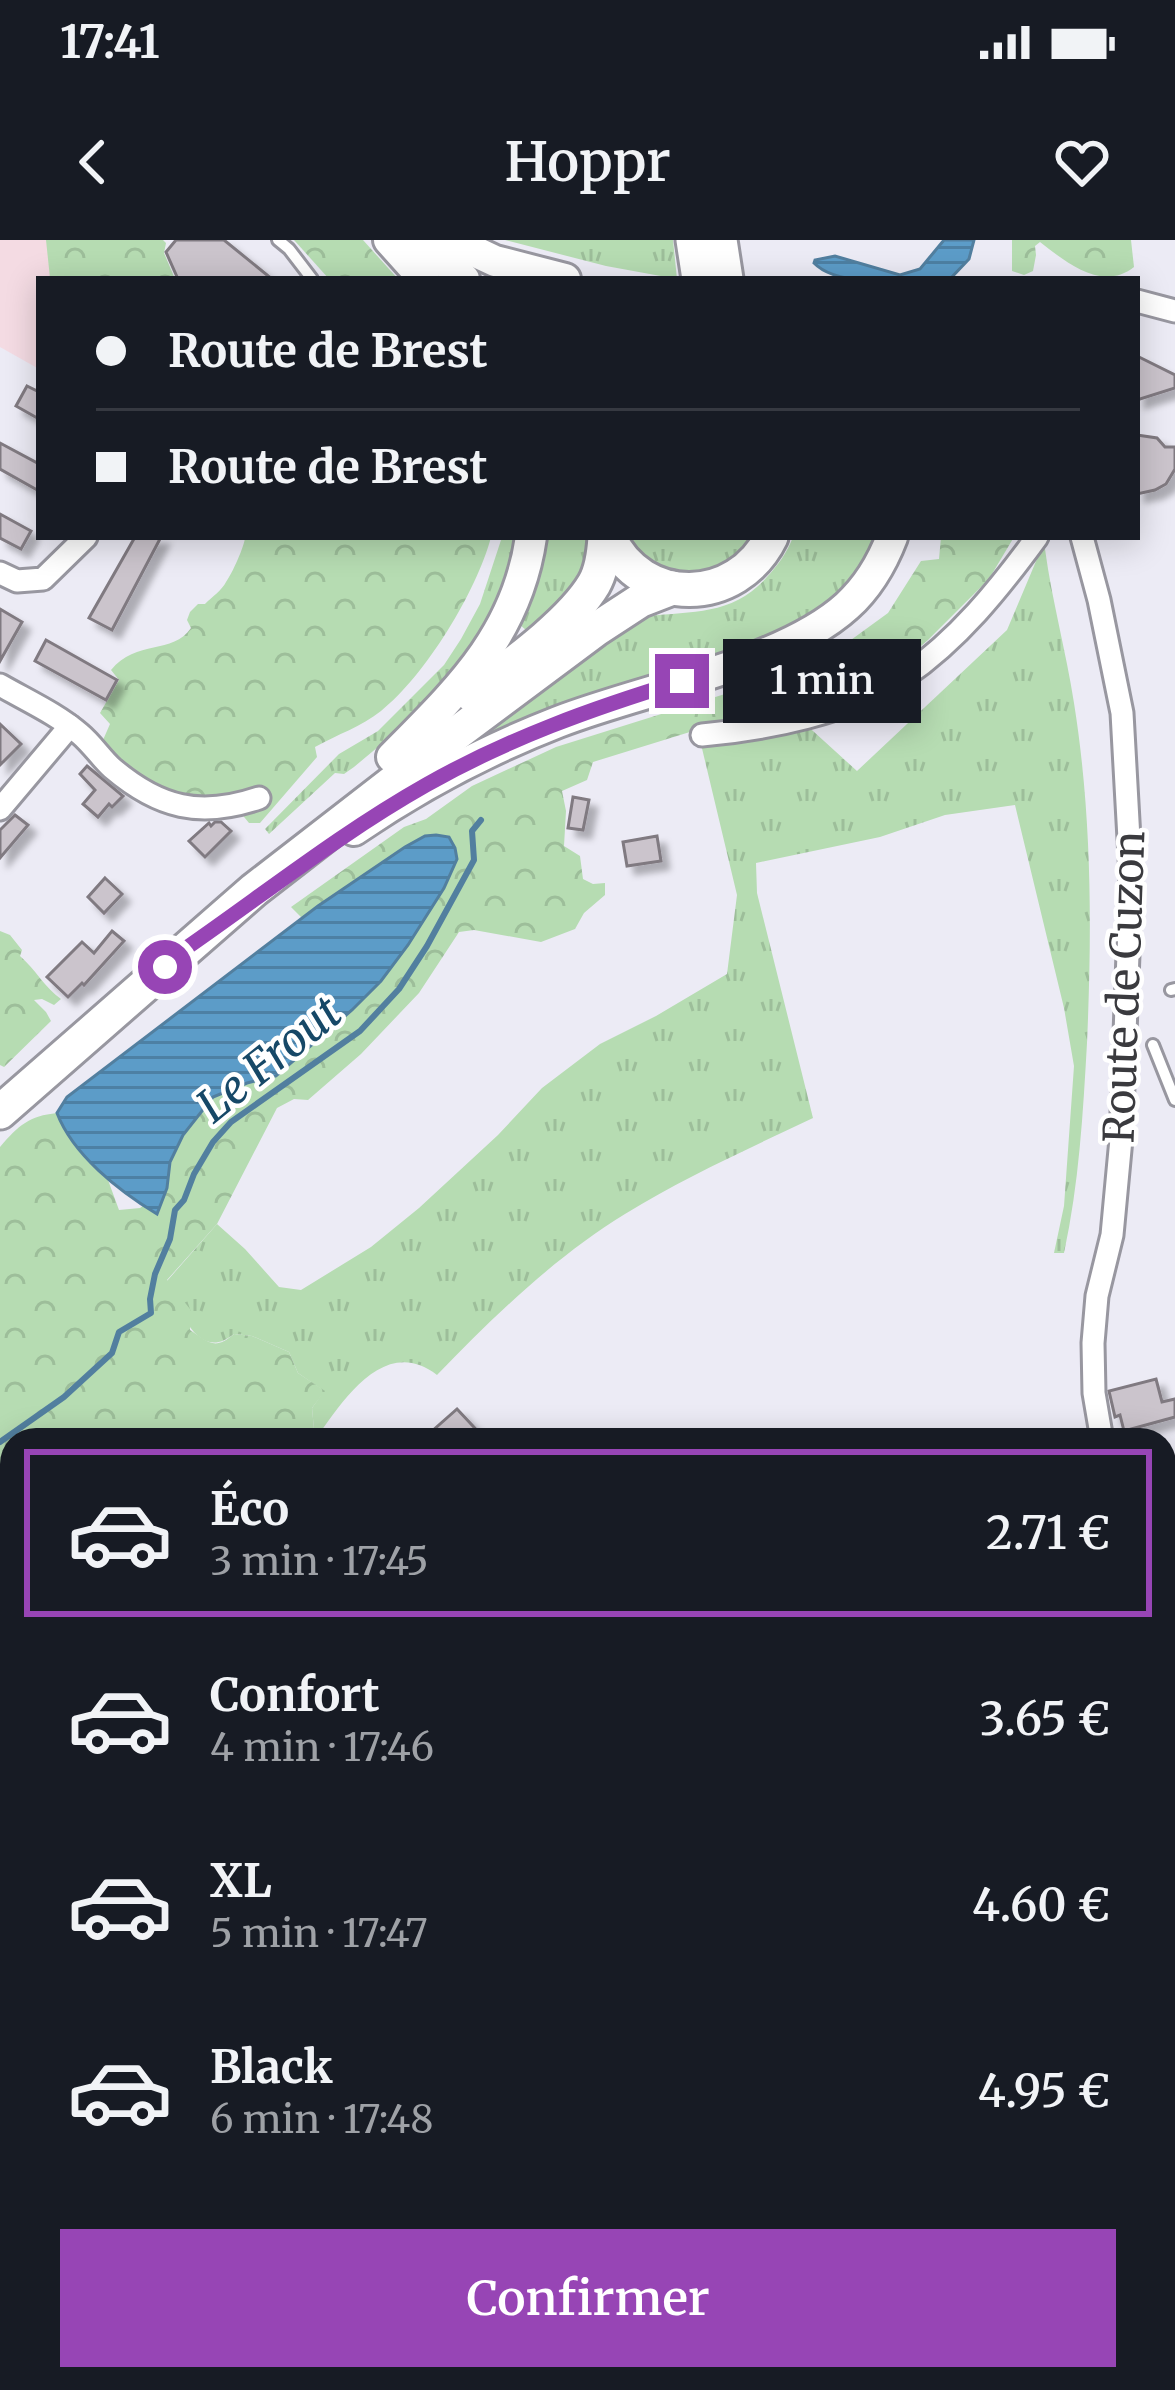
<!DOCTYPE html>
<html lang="fr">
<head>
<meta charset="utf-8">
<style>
  :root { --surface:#171b24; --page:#242831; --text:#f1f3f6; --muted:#9ea1a6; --line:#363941; --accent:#9745b5 }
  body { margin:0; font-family:Merriweather,serif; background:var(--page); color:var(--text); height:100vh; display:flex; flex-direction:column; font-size:45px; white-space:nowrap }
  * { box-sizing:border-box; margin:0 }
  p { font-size:39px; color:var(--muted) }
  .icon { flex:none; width:66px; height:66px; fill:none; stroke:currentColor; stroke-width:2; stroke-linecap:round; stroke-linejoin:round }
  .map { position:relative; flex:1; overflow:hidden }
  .panel { position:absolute; left:0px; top:1188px; width:1176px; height:963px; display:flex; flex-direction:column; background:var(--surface); border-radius:36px 36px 0 0; box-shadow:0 6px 30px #0003 }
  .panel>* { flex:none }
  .guide { position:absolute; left:36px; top:36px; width:1104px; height:264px; border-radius:0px; box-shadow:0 6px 30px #0003; display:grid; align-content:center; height:264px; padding:0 60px; background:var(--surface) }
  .end { position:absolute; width:54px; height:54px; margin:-27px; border:15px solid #9745b5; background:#fff; box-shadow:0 0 0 6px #fff }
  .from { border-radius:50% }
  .bubble { position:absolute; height:84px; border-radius:0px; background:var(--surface); box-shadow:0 6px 30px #0003; font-size:39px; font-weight:600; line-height:84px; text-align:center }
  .guide b { display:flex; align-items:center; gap:42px; height:114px; font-size:45px }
  .guide b+b { border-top:3px solid var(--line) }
  .guide i { width:30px; height:30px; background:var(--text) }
  ul { padding:21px 0 0; list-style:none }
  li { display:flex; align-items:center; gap:36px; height:168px; margin:0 24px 18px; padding:0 36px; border:6px solid transparent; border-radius:0px }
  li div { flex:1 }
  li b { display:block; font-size:45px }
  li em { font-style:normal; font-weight:600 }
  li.on { border-color:var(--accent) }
  li>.icon { width:108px; height:108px; stroke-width:1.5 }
  .button { display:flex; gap:24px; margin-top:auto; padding:24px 60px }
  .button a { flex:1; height:138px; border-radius:0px; background:var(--accent); color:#fff; font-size:48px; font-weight:600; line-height:138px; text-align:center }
  .status { display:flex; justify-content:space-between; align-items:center; height:84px; padding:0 60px; background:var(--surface); direction:ltr }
  .status svg { height:33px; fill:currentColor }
  header { display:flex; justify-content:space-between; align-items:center; height:156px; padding:0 60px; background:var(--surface); font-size:54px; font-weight:600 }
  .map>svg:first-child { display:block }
</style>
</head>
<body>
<div class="status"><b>17:41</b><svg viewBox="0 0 49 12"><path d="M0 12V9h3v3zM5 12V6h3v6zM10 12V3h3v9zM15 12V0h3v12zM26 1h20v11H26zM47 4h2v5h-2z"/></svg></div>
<header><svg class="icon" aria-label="back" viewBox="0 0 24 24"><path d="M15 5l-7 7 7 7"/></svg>Hoppr<svg class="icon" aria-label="heart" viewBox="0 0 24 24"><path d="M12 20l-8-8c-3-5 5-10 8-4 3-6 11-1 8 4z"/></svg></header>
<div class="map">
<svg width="1175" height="2150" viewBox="0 0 1175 2150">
  <defs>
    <pattern id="grass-tufts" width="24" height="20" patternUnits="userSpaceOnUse" patternTransform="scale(3)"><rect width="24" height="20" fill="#b6dcb2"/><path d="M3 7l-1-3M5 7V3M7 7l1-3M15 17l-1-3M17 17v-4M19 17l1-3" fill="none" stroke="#9dbe9a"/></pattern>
    <pattern id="forest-crowns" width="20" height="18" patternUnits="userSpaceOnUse" patternTransform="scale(3)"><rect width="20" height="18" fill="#b6dcb2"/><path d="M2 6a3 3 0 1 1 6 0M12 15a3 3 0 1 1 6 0" fill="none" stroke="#9dbe9a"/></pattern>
    <pattern id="water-rules" width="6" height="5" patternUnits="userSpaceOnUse" patternTransform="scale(3)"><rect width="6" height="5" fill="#5c9cc8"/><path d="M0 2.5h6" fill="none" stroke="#4d80a4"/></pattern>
    <filter id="shadow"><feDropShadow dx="8" dy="8" stdDeviation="3" flood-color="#0004"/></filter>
  </defs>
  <rect width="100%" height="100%" fill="#ecebf5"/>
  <polygon fill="#f4dbe3" points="0,0 146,0 140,39 39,39 39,129 0,107"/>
  <g fill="url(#grass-tufts)">
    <polygon points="505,0 673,0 677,39 606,26"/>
    <polygon points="502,297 525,297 505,370 421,471 354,527 344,534 335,533 269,594 265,589 339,514 378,491 444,425 461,399 480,364"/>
    <polygon points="542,297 589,297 587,329 553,370 527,391 519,384"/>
    <polygon points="626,297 755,297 725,328 679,335 649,324"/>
    <path d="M 793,297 L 882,297 L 855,345 L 805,384 L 458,519 L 450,505 L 564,434 L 639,380 L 648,376 C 693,371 733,375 766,338 C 778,325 787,313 793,297 Z"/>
    <path d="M 1042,307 L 1045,309 C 1052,361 1066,411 1074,463 C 1092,576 1092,689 1087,803 C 1083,874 1079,944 1064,1013 L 1054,1013 L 1064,966 L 1074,826 L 1064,768 L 1015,565 L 945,575 L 880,597 L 756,623 L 757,653 L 813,878 C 750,908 685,937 625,974 C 555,1017 494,1076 437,1135 C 384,1094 342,1162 315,1200 L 312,1168 L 324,1151 L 298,1133 L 289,1112 L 252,1096 L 234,1094 C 197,1124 179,1067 167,1041 L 217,984 L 245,1009 L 279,1047 L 301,1050 L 371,1007 L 419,968 L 498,895 L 542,848 L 600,804 L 656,776 L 727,734 L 737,655 L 700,500 L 802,481 L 857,531 L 1007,390 Z"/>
    <polygon points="29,2139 917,2139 922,2150 19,2150"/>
  </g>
  <g fill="url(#forest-crowns)">
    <polygon points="46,0 163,0 166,3 164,13 175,39 50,38"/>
    <polygon points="294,0 363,0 398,39 329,39"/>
    <path d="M 1012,0 L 1131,0 L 1134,27 C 1102,52 1067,23 1040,2 L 1035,6 L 1036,15 L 1033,31 L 1024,35 L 1012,31 Z"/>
    <path d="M 245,297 L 491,297 C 477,351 425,436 381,471 C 361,487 338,494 315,507 L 317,517 L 260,583 L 249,583 L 240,572 L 171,561 L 103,512 L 103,500 L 110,484 L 100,473 L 119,440 L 111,430 C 136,399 173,415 191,388 L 187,380 L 190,372 L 198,364 L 205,364 C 212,357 222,350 226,342 C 232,334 245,305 245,297 Z"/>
    <path d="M 941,297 L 1014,297 L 989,339 L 928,400 L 877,444 L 849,455 L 746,482 L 706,487 L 593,522 L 587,540 L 562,551 L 566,571 L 564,606 L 580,616 L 583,639 L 593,644 L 605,643 L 605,655 L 584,673 L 575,689 L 541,702 L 474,690 L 459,692 L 419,753 L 361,814 L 308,860 L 294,859 L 277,868 L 217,984 L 167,1040 L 190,1069 L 190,1090 C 209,1102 214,1111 234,1094 L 252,1096 L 289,1112 L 298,1133 L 325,1151 L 312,1168 L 315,1200 L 12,1200 L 12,1382 L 0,1386 L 0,907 C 19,885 29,876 57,873 L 64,889 L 108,940 L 119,970 L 140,968 L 167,948 L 170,922 L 183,895 L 214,857 L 247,843 L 276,836 L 305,681 L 291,667 L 404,587 L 426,579 L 472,546 L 556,507 L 760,443 L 822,421 L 888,373 L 921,321 L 939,319 Z"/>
    <path d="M 0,691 L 10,695 L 22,710 L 20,716 C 36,730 45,748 61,759 L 54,765 L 42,759 L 34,760 L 46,772 L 51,781 L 4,827 L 0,825 Z"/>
    <polygon points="8,1987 12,1990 12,2139 29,2139 19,2150 0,2150 0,2007"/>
  </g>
  <polygon fill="#b6dcb2" points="1175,1252 1175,1394 1164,1351 1164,1254"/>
  <g fill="url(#water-rules)" stroke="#527f9f" stroke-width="3">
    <path d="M 944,0 L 974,0 L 969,19 L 950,39 C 913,39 840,50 814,23 L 815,20 L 835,16 L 900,35 L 920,29 Z"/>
    <path d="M 436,595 L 449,597 L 455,608 L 457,619 L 444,648 L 408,705 L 381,741 L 352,770 L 276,836 L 247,843 L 213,857 L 183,895 L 170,922 L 167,948 L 157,974 C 119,951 73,915 57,873 L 67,857 L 318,666 L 405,607 L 425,596 Z"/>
  </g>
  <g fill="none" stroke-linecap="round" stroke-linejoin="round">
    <polyline stroke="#527f9f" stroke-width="6" points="0,1202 64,1157 112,1113 119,1092 151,1073 150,1059 155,1034 170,999 175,970 184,960 194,934 213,902 231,882 360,791 399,749 427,706 474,620 472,591 481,580"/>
  </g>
  <g fill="#cbc4cc" stroke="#807a81" stroke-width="3" filter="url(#shadow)">
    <polygon points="176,0 224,0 272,39 178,39 166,12"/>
    <polygon points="1137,116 1175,135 1175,148 1137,160"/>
    <polygon points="27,146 39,152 39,179 16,166"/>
    <polygon points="1137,195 1157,198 1165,207 1175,207 1175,229 1166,244 1155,250 1137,254"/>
    <polygon points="0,203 39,224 39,251 0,229"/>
    <polygon points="0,274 31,291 21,309 0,298"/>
    <polygon points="135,297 161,297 112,390 89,378"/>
    <polygon points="0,369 22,382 0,421"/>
    <polygon points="46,400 117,440 106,460 35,421"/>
    <polygon points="0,484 21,504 0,525"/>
    <polygon points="87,526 123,556 112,567 109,564 98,577 83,564 95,550 80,534"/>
    <polygon points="573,557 589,560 583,590 568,588"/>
    <polygon points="15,575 28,585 0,618 0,590"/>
    <polygon points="215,582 221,582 231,591 205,617 189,601 209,583 211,586"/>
    <polygon points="657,596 661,621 627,626 623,602"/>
    <polygon points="105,638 122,654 104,673 88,657"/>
    <polygon points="112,691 124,701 84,745 82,743 68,757 47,737 82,702 94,713"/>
    <polygon points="1156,1139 1162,1162 1175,1159 1175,1177 1124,1191 1120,1175 1115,1177 1109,1151"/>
    <polygon points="457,1169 486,1200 422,1200"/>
  </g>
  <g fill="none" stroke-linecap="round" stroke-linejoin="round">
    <g stroke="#9897a0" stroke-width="16">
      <g id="lane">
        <polyline points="278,0 289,9 312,39"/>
        <polyline points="1171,750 1175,749"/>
        <polyline points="1153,805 1175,860"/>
      </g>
    </g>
    <g stroke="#9897a0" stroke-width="27">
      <g id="street">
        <polyline points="1137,61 1175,71"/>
        <polyline points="1082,297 1099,360 1122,473 1131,635 1121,899 1112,995 1097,1056 1093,1103 1094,1153 1102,1200"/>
        <polyline points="0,333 17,341 43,339 86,297"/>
        <path d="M 0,445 C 26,460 57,474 80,494 C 92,504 101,518 112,528 C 159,568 200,578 259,558"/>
        <path d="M 702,495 C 763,490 854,472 904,437 C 958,400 999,349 1037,297"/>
        <polyline points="0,569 70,486"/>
        <polyline points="1164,1561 1175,1559"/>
        <polyline points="1164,1632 1175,1667"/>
        <polyline points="0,1859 12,1853"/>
      </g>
    </g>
    <g stroke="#9897a0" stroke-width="36">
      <g id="secondary">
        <polyline points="389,0 424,39"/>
        <polyline points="421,0 464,39"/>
        <polyline points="450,0 495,21 565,39"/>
        <path d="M 392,517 C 458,450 517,395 531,297"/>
        <path d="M 354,590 C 417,547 486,510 558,482 C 642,449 782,425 847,366 C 868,347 882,323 892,297"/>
      </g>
    </g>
    <g stroke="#9897a0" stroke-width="39">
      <g id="primary">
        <polyline points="693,0 699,39"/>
        <polyline points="720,0 726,39"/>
        <path d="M 609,297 C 642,368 737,366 771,297"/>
        <path d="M 472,455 C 509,427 571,383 594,344 C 602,330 604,313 605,297"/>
        <polyline points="0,872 254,650 449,499 595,390 641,360 672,348"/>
      </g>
    </g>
    <use href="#lane" stroke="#fff" stroke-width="10"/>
    <use href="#street" stroke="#fff" stroke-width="21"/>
    <use href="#secondary" stroke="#fff" stroke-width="30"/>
    <use href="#primary" stroke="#fff" stroke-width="33"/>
  </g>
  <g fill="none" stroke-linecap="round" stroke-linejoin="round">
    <path stroke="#9745b5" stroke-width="15" d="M 165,727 L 182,711 C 263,655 341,593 426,545 C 507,499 593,468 682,441"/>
  </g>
  <g text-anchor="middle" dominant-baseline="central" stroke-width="9" stroke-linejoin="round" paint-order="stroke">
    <g font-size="42" fill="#3a3a3e" stroke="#fff">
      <text transform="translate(1124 747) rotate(-88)">Route de Cuzon</text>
    </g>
    <g font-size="45" font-style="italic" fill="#164867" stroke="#fff">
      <text transform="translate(269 819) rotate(-39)">Le Frout</text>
    </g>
  </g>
</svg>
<i class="end from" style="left:165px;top:727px"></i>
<i class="end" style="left:682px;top:441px"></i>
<div class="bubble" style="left:723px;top:399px;width:198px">1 min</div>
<div class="guide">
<b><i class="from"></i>Route de Brest</b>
<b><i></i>Route de Brest</b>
</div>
<section class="panel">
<ul>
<li class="on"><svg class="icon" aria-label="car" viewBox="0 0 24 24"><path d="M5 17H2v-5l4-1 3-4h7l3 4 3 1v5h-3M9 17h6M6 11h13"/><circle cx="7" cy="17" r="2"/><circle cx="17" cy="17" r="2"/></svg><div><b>Éco</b><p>3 min · 17:45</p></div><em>2.71 €</em></li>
<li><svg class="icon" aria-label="car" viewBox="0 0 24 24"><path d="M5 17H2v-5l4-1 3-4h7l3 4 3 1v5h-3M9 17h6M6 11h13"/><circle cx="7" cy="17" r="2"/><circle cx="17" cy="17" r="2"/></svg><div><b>Confort</b><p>4 min · 17:46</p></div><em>3.65 €</em></li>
<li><svg class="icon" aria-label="car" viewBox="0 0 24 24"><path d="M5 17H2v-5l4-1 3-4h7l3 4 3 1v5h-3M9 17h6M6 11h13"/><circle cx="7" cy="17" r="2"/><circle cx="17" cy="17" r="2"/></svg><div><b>XL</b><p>5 min · 17:47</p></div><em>4.60 €</em></li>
<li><svg class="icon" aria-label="car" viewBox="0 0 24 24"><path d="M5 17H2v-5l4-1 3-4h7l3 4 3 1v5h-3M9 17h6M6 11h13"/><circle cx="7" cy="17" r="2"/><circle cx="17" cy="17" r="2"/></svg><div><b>Black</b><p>6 min · 17:48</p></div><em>4.95 €</em></li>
</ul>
<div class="button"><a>Confirmer</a></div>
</section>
</div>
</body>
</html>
